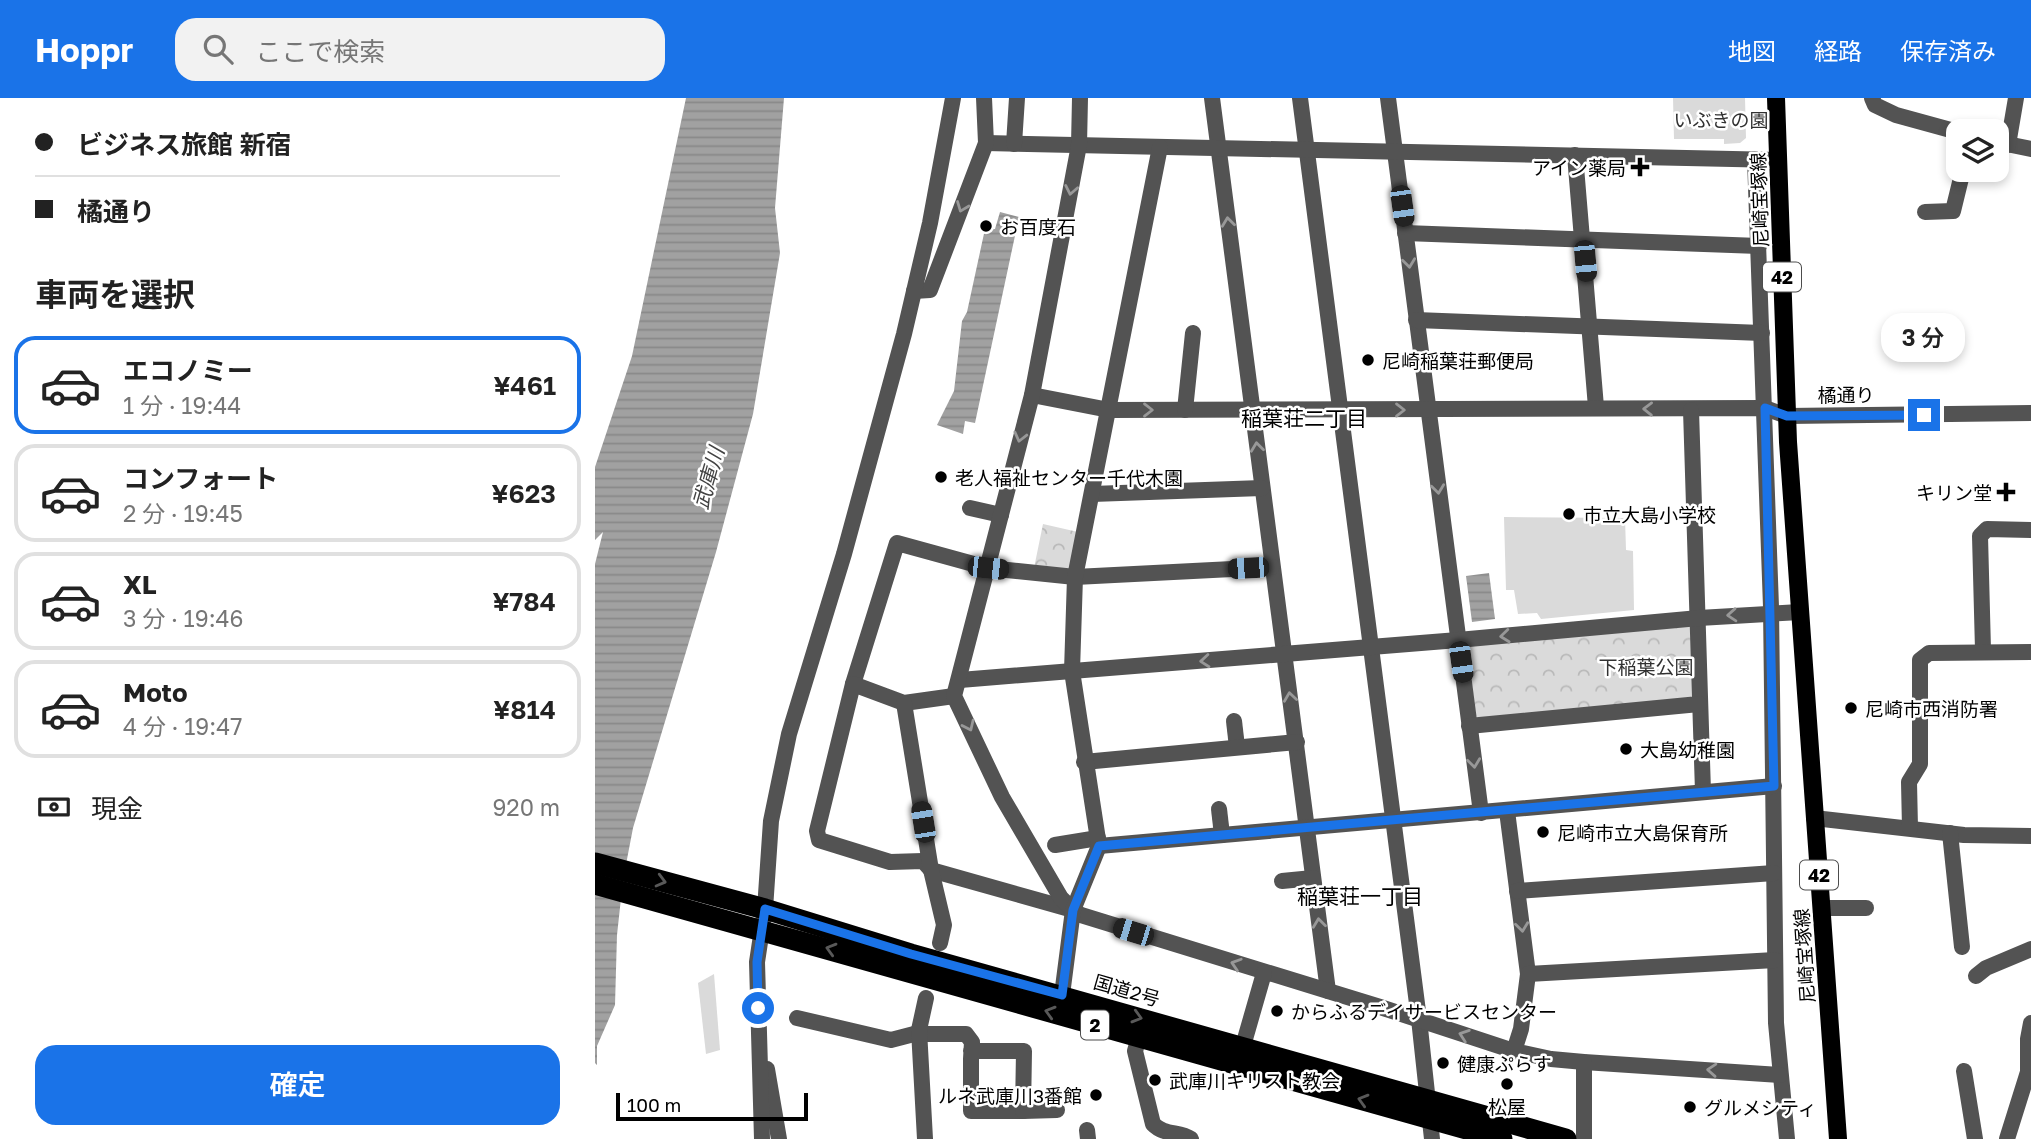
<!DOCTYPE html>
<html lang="ja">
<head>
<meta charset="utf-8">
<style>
  :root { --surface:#fff; --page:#f2f2f2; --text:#222; --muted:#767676; --line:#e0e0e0; --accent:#1a73e8 }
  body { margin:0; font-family:"Golos Text","Noto Sans JP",sans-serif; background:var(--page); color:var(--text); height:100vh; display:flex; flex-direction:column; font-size:26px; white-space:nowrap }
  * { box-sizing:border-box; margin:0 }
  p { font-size:23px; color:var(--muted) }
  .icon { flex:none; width:38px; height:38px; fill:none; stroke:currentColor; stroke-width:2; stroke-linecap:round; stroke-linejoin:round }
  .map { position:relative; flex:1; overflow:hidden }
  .drawer { display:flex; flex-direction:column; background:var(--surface); width:595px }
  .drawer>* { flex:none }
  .guide { display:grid; align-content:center; height:154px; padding:0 35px; background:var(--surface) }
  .buttons { position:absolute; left:1351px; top:21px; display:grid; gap:14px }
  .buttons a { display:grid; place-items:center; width:63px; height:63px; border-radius:14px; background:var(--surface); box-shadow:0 4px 10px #0003; font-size:35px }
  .scale { position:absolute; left:21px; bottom:18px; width:192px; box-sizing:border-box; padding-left:7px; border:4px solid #000; border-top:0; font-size:19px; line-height:24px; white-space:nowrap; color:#000; -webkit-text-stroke:5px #fff; paint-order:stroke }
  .end { position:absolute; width:32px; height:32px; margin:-16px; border:9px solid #1a73e8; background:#fff; box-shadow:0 0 0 4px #fff }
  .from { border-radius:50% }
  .bubble { position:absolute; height:49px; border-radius:21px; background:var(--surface); box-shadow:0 4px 10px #0003; font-size:23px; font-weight:600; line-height:49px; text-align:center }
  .car { position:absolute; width:21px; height:42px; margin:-21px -10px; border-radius:9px; box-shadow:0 0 5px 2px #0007; background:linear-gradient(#222 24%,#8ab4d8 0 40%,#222 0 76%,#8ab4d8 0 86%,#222 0) }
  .guide b { display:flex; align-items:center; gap:24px; height:66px; font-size:26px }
  .guide b+b { border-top:2px solid var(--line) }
  .guide i { width:18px; height:18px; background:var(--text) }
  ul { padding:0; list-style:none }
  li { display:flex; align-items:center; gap:21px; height:98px; margin:0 14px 10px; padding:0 21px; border:4px solid var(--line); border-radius:21px }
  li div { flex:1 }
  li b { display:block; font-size:26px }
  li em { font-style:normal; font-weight:600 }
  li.selected { border-color:var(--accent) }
  li>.icon { width:63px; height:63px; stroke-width:1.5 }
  h2 { padding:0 35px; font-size:32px; line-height:84px }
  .pay { display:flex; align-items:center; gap:18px; height:77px; padding:0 35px; font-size:26px }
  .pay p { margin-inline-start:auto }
  .action { display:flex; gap:14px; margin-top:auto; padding:14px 35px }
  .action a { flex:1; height:80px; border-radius:21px; background:var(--accent); color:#fff; font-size:28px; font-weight:600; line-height:80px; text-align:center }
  header { display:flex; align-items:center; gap:42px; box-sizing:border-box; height:98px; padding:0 35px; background:var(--accent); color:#fff }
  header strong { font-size:33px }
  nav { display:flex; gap:38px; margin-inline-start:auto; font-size:24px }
  .search { width:490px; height:63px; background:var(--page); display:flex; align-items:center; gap:18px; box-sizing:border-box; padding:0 24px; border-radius:21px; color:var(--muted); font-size:26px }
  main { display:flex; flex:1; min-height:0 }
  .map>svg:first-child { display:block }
</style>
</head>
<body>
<header>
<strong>Hoppr</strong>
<div class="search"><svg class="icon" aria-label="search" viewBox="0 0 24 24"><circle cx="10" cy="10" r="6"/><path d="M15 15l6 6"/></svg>ここで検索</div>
<nav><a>地図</a><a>経路</a><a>保存済み</a></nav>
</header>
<main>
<section class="drawer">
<div class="guide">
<b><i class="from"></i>ビジネス旅館 新宿</b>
<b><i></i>橘通り</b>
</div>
<h2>車両を選択</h2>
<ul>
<li class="selected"><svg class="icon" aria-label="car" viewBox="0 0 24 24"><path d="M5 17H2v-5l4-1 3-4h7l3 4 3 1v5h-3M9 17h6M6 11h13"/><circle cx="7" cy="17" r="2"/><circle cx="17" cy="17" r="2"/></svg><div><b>エコノミー</b><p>1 分 · 19:44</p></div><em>¥461</em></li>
<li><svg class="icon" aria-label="car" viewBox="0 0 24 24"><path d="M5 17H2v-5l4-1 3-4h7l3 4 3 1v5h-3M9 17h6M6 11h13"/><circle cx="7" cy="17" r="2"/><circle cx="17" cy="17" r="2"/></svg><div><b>コンフォート</b><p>2 分 · 19:45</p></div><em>¥623</em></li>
<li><svg class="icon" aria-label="car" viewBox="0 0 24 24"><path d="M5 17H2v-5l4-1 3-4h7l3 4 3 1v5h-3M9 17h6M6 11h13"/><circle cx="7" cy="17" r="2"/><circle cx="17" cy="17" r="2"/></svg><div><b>XL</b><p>3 分 · 19:46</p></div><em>¥784</em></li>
<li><svg class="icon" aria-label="car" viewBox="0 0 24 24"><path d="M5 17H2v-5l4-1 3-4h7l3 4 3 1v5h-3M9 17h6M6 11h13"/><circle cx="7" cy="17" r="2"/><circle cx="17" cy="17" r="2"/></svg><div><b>Moto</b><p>4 分 · 19:47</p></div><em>¥814</em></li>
</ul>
<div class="pay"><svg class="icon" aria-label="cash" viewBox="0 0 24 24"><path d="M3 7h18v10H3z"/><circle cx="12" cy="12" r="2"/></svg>現金<p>920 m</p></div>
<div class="action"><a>確定</a></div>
</section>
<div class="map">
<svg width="1436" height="1041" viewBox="0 0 1436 1041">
  <defs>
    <pattern id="park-crowns" width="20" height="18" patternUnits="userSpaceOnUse" patternTransform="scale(1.75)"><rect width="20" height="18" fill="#dadada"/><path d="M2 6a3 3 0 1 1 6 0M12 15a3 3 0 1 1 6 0" fill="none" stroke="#b9b9b9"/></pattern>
    <pattern id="water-rules" width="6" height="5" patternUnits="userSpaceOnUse" patternTransform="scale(1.75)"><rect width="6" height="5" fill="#a1a1a1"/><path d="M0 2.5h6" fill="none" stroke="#898989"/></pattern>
  </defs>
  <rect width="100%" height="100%" fill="#fff"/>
  <g fill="url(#park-crowns)">
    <polygon points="448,426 483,434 477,472 439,470"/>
    <polygon points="1096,528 1098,597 1091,603 885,622 881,618 872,550 876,545"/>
  </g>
  <g fill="#dadada">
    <polygon points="1078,0 1150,0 1151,40 1145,45 1129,46 1129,41 1079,41"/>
    <polygon points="909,419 1030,420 1031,452 1038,453 1039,512 946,521 942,515 923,516 919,492 911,492"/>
    <polygon points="119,876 125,952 111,956 103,885"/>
  </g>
  <g fill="url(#water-rules)">
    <polygon points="91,0 189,0 180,110 185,155 158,316 121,454 38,730 28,782 22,837 20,907 2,948 2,967 0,965 0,466 8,434 0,442 0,369 37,258"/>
    <polygon points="405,114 424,119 380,325 370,323 368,336 342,327 359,293 367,223 372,214 390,131 400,131"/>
    <polygon points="894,475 900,521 877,524 871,478"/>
  </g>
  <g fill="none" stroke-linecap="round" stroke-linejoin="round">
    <polyline stroke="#a1a1a1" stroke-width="3.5" points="1363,26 1389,33"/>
    <g stroke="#535353" stroke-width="16">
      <polyline points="617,0 733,893"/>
      <polyline points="705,0 824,921 837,1041"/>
      <polyline points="793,0 886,715"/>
      <polyline points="1277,0 1280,7 1301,17 1363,34"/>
      <polyline points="1402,44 1436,51"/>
      <polyline points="391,45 1184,62"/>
      <polyline points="419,46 422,0"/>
      <polyline points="1413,47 1421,0"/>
      <polyline points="980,57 1001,309"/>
      <polyline points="1160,61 1176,509 1181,925 1192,1041"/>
      <polyline points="1330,114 1358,113 1368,72"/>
      <polyline points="810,135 1164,148"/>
      <polyline points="319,193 335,192 391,45 389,0"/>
      <polyline points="821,222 1167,235"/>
      <polyline points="437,297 514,312 1170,310 1192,318 1436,315"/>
      <polyline points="590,312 598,235"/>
      <polyline points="1096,312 1108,694"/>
      <polyline points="497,396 667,390"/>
      <polyline points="375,410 406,417"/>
      <polyline points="1388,552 1385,438 1392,431 1436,432"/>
      <polyline points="365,582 863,542 1104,520 1205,514"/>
      <polyline points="258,586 302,445 393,470 480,479 677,469"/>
      <polyline points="359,598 309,605 258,586 222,733 224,742 295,764 328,763 336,772 478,812 486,817 785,909 919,953 956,961 989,964 1185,977"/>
      <polyline points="309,605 336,772 349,827 345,845"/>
      <polyline points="639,623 642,649"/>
      <polyline points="874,628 1104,606"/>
      <polyline points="489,664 702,644"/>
      <polyline points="624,711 627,737"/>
      <polyline points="912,713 933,876 926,931 919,953"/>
      <polyline points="1219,720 1369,737 1436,738"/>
      <polyline points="1315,730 1314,684 1325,666 1325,562 1334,555 1436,554"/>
      <polyline points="1355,735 1367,849"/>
      <polyline points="460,747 503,740"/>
      <polyline points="504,748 1179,688"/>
      <polyline points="687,783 718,780"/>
      <polyline points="922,793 1179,775"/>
      <polyline points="1226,810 1271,810"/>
      <polyline points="478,812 466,800 407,699 359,598 437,297 484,47 485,0"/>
      <polyline points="933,876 1180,862"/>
      <polyline points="1381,878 1391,870 1436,851"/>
      <polyline points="467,897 478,812 504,748 477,573 480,479 565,49"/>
      <polyline points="202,920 296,942 319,936 371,936 377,944 376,961 376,1013 428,1013 429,953 376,953"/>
      <path d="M 544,939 L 540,953 L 558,1026 C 570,1038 584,1033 596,1041"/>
      <polyline points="648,948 669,875"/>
      <polyline points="989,964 989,1041"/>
      <polyline points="172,971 184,1041"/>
      <polyline points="1369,973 1380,1041"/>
      <polyline points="428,1013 462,1012"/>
      <polyline points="492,1032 493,1041"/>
      <polyline points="167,1041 162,864 170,811 176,723 194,636 249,456 309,236 335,125 358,0"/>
      <polyline points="330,1041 324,932 331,900"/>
      <polyline points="1412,1041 1433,974 1433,941 1436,925"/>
    </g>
    <polyline stroke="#000" stroke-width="18" points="1181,0 1193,344 1243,1041"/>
    <g stroke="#000" stroke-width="21">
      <polyline points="0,765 170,811 316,856 971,1041"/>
      <polyline points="0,786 907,1041"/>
    </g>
  </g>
  <defs><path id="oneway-chevron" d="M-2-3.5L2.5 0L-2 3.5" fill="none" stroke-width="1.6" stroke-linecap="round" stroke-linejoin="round" transform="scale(1.75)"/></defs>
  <g stroke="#989898">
    <use href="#oneway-chevron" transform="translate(476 92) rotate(101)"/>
    <use href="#oneway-chevron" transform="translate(367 109) rotate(111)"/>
    <use href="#oneway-chevron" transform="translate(633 124) rotate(-97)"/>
    <use href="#oneway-chevron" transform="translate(814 165) rotate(83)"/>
    <use href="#oneway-chevron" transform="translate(1053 311) rotate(-179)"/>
    <use href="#oneway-chevron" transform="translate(553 312)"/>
    <use href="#oneway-chevron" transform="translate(805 312)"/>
    <use href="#oneway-chevron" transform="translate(425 339) rotate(104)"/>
    <use href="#oneway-chevron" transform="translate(662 349) rotate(-97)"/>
    <use href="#oneway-chevron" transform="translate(843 391) rotate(83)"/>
    <use href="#oneway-chevron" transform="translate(1137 517) rotate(176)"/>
    <use href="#oneway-chevron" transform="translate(910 538) rotate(174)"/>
    <use href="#oneway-chevron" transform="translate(610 563) rotate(175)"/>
    <use href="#oneway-chevron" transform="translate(695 599) rotate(-98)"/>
    <use href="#oneway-chevron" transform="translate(374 628) rotate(65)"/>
    <use href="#oneway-chevron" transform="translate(879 665) rotate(83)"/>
    <use href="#oneway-chevron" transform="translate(724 825) rotate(-97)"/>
    <use href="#oneway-chevron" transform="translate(927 829) rotate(83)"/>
    <use href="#oneway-chevron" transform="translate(641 866) rotate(-162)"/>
    <use href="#oneway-chevron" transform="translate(869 937) rotate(-161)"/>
    <use href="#oneway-chevron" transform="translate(1117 972) rotate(-176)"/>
  </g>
  <g stroke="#595959">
    <use href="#oneway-chevron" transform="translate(66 783) rotate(15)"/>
    <use href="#oneway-chevron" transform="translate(236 851) rotate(-164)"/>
    <use href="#oneway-chevron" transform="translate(455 914) rotate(-164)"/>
    <use href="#oneway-chevron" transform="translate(542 919) rotate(16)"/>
    <use href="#oneway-chevron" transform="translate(768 1002) rotate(-164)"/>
  </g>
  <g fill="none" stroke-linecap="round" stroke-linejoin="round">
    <polyline stroke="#1a73e8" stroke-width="9" points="163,910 162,864 170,811 316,856 467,897 478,812 504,748 1179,688 1170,310 1192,318 1329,317"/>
  </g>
  <g fill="#000" stroke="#fff" stroke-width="2.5">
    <path d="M1041.5 58.5h7v7h7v7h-7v7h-7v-7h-7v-7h7z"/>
    <circle cx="391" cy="128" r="7"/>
    <circle cx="773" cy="262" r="7"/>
    <circle cx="346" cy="379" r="7"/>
    <path d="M1407.5 383.5h7v7h7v7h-7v7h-7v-7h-7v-7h7z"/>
    <circle cx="974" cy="416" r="7"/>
    <circle cx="1256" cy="610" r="7"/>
    <circle cx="1031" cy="651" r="7"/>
    <circle cx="948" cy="734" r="7"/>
    <circle cx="682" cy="913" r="7"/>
    <circle cx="848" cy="965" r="7"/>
    <circle cx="560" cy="982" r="7"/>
    <circle cx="912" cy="986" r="7"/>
    <circle cx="501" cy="997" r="7"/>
    <circle cx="1095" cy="1009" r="7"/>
  </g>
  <g text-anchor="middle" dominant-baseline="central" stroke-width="5" stroke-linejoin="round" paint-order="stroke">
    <g fill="#fff" stroke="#4c4c4c" stroke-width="2">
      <rect x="1168" y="164.5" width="38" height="29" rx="5"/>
      <rect x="1205" y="762.5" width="38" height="29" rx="5"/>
      <rect x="486" y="912.5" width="28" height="29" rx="5"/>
    </g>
    <g font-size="18" font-weight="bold" fill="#000">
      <text x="1187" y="179">42</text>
      <text x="1224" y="777">42</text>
      <text x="500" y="927">2</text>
    </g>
    <g font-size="19" fill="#313131" stroke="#fff">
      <text x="1126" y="21">いぶきの園</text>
      <text x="1051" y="568">下稲葉公園</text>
    </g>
    <g font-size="19" fill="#000" stroke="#fff" text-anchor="start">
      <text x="1031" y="69" text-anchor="end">アイン薬局</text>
      <text x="405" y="128">お百度石</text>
      <text x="787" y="262">尼崎稲葉荘郵便局</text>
      <text x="360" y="379">老人福祉センター千代木園</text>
      <text x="1397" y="394" text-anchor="end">キリン堂</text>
      <text x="988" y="416">市立大島小学校</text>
      <text x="1270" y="610">尼崎市西消防署</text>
      <text x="1045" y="651">大島幼稚園</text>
      <text x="962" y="734">尼崎市立大島保育所</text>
      <text x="696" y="913">からふるデイサービスセンター</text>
      <text x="862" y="965">健康ぷらす</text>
      <text x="574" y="982">武庫川キリスト教会</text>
      <text x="487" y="997" text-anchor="end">ルネ武庫川3番館</text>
      <text x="912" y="1008" text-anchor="middle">松屋</text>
      <text x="1109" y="1009">グルメシティ</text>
    </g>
    <g font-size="19" fill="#000" stroke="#fff">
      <text transform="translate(1164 102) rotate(-92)">尼崎宝塚線</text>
      <text x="1251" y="296">橘通り</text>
      <text transform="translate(1209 858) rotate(-94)">尼崎宝塚線</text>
      <text transform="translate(532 892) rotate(16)">国道2号</text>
    </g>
    <g font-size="21" fill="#000" stroke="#fff">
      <text x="709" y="320">稲葉荘二丁目</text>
      <text x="765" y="798">稲葉荘一丁目</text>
    </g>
    <g font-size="21" font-style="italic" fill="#424242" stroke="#fff">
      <text transform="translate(113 380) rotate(-74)">武庫川</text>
    </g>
  </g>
</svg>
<div class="buttons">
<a><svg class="icon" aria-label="layers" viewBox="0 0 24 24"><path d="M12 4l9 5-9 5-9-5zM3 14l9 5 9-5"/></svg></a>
</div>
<div class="scale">100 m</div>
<i class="end from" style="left:163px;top:910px"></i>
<i class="end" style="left:1329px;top:317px"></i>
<div class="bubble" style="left:1286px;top:215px;width:84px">3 分</div>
<i class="car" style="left:807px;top:108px;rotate:172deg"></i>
<i class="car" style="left:990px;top:163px;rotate:175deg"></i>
<i class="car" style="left:393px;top:470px;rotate:96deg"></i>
<i class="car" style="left:653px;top:470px;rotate:267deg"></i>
<i class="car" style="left:866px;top:564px;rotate:172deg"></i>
<i class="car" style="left:328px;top:724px;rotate:351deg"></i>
<i class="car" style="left:538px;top:834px;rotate:287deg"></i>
</div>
</main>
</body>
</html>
